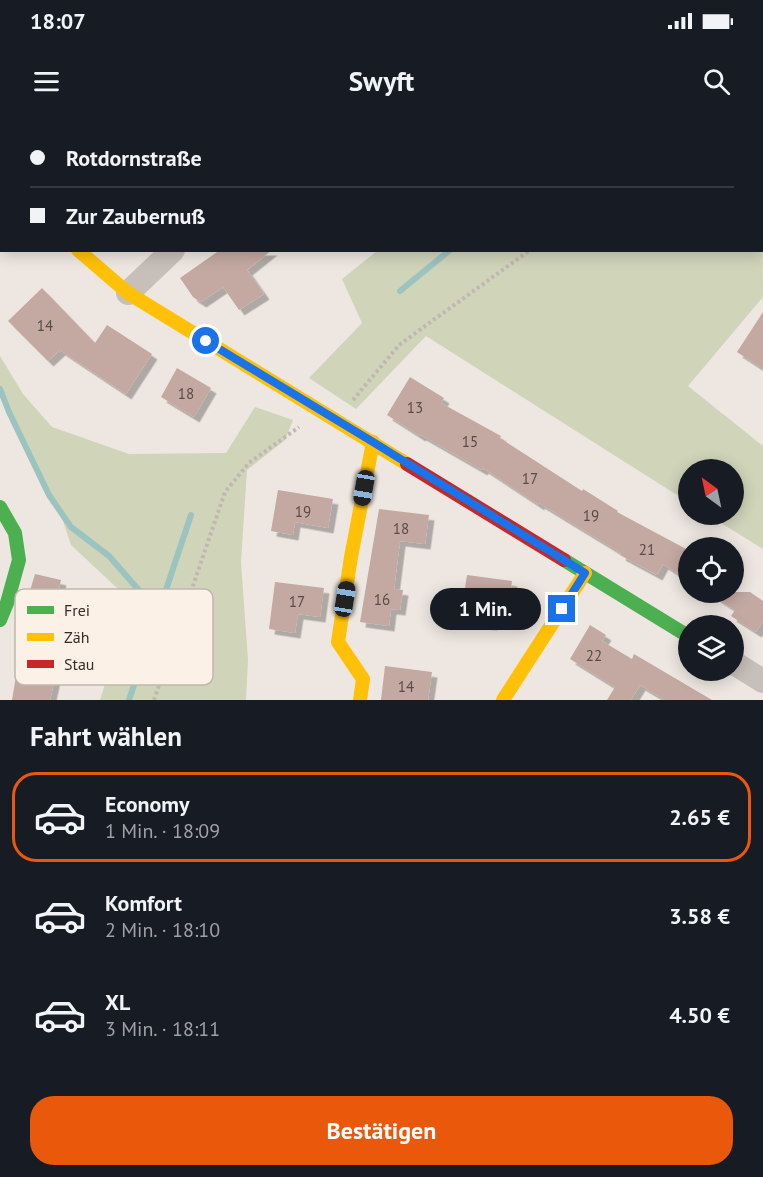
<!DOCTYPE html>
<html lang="de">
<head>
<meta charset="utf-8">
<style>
  :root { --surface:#171b24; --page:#242831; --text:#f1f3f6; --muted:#9ea1a6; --line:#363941; --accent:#ea580c }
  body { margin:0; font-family:"PT Sans",sans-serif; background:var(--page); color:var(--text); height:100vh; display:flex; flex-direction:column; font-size:22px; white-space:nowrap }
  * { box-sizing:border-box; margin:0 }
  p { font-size:20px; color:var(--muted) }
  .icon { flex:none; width:33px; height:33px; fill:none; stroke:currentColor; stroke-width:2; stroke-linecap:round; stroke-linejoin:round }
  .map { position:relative; height:580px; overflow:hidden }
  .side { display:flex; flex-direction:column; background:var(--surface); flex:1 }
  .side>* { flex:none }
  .hud { position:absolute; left:0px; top:0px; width:764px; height:132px; box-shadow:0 3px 15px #0003; display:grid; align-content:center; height:132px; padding:0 30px; background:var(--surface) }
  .needle { width:39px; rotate:327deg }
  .fabs { position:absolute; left:678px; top:339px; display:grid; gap:12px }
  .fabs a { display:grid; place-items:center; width:66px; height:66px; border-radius:50%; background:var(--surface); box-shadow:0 3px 15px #0003; font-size:30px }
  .end { position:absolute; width:27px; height:27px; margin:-14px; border:8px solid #1a73e8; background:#fff; box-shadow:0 0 0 3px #fff }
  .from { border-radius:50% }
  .bubble { position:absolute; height:42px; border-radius:21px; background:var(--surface); box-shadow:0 3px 15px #0003; font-size:20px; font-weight:800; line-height:42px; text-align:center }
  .car { position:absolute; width:18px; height:36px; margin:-18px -9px; border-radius:8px; box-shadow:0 0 4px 2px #0007; background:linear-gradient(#222 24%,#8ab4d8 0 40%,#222 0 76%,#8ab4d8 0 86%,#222 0) }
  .hud b { display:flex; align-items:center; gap:21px; height:57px; font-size:22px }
  .hud b+b { border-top:2px solid var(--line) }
  .hud i { width:15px; height:15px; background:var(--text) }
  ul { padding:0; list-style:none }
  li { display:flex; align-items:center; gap:18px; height:90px; margin:0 12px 9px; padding:0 18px; border:3px solid transparent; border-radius:24px }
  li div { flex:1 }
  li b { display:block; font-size:22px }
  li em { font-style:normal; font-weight:800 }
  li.current { border-color:var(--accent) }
  li>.icon { width:54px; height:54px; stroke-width:1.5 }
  h2 { padding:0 30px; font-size:27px; line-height:72px }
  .primary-button { display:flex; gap:12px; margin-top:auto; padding:12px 30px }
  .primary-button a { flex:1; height:69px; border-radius:24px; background:var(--accent); color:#fff; font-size:24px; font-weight:800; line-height:69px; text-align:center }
  .status { display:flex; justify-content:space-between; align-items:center; height:42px; padding:0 30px; background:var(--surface); direction:ltr }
  .status svg { height:16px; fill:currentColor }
  header { display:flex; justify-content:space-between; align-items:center; height:78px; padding:0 30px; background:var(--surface); font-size:27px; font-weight:800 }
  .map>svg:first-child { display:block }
</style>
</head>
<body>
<div class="status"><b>18:07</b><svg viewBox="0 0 49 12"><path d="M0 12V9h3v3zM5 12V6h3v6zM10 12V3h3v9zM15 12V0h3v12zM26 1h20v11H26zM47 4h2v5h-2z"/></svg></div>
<header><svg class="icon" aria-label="menu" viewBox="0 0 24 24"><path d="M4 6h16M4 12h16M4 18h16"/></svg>Swyft<svg class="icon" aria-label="search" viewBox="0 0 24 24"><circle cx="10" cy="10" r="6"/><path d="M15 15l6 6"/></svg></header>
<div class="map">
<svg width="763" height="580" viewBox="0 0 763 580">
  <defs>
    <filter id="shadow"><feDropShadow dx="5.5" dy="5.5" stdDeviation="0" flood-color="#0004"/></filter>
  </defs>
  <rect width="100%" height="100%" fill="#eee7e1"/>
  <g fill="#d0d4b9">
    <polygon points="533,0 737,0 740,1 531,1"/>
    <polygon points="762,11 763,177 688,266 763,326 763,429 708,395 734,394 734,350 688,350 688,382 426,216 356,289 309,258 362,203 342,159 377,131 762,130"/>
    <polygon points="0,236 23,274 52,307 129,334 226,333 255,287 293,300 285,320 247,350 241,442 248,540 246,580 100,580 131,481 71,425 63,401 9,291 0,267"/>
  </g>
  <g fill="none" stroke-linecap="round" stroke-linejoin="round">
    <g stroke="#9bc3c0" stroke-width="6">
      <polyline points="400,171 450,130"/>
      <polyline points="0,269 9,292 49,375 71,407 109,436 158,492"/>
      <polyline points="129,580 191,395"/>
    </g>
  </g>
  <g fill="#c3a9a1" filter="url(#shadow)">
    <polygon points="220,130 272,130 247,150 264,174 239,190 223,167 201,182 193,177 180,158"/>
    <polygon points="42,168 95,223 107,205 152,234 126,274 60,230 48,241 8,201"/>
    <polygon points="763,192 763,249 737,232"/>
    <polygon points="177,248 211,268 194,297 161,277"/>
    <polygon points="410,257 444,278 441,283 501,316 500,318 582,371 583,369 618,391 617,392 688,430 688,460 663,444 657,455 620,435 621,433 539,383 539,385 483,348 482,350 421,315 420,316 387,295"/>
    <polygon points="278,370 333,379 328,408 295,402 293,415 271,411"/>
    <polygon points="379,389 429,395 425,424 400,421 394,469 403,470 400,490 391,489 389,506 360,502"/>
    <polygon points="35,454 61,460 46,522 62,526 50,580 12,580 16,556 29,496 23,494"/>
    <polygon points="467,455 512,461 508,490 494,488 492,505 460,501"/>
    <polygon points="275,462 324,468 320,497 298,494 295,513 269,509"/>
    <polygon points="708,472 750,472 763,481 763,501 756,512 731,496 735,490"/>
    <polygon points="590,505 606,515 602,521 632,539 634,534 712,580 665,580 640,565 631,580 607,580 615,567 570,539"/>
    <polygon points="385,546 432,552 428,580 381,580"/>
  </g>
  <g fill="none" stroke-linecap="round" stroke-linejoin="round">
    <g stroke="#c0b7b2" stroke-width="4" stroke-dasharray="3 3" stroke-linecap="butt">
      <polyline points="701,2 704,0"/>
      <polyline points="353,280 399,225 530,130"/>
      <polyline points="154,580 225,372 249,343 299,307"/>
    </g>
    <g stroke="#c7bfb9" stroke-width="24">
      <polyline points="26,2 28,0"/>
      <polyline points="0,19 2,18"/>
      <polyline points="128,173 173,130"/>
      <polyline points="734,543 763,561"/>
    </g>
    <g stroke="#4caf50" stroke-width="14">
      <polyline points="0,387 15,413 19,440 7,483 0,500"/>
      <polyline points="564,440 688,516"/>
    </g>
    <g stroke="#ffc107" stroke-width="14">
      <polyline points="78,130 128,173 407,344"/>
      <polyline points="360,580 363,559 338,522 351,437 373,322"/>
      <polyline points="503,580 585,453"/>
    </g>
    <polyline stroke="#c62828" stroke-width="14" points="407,344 564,440"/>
  </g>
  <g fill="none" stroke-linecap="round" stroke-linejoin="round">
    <polyline stroke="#1a73e8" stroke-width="8" points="206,221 373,322 585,453 562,489"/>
  </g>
  <g text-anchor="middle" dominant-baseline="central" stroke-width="4.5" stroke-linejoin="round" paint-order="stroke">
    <g font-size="15" fill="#5b4a46">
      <text x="45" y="205">14</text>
      <text x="186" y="273">18</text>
      <text x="415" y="287">13</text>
      <text x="470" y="321">15</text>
      <text x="530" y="358">17</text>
      <text x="303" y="391">19</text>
      <text x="591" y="395">19</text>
      <text x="401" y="408">18</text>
      <text x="647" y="429">21</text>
      <text x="382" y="479">16</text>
      <text x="297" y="481">17</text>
      <text x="594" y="535">22</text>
      <text x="406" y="566">14</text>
    </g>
  </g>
  <rect x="15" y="469" width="198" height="96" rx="9" fill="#fbf1e7" stroke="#c0b6ad" stroke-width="1.5"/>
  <rect x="27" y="486" width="27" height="8" fill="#4caf50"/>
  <rect x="27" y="513" width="27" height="8" fill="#ffc107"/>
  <rect x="27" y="540" width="27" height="8" fill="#c62828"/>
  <g font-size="16" fill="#382b27">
    <text x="64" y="496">Frei</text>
    <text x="64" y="523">Zäh</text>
    <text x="64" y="550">Stau</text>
  </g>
</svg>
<div class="fabs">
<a><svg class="needle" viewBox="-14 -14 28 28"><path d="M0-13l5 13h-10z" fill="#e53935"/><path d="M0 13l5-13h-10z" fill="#9ea1a6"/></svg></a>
<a><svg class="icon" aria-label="locate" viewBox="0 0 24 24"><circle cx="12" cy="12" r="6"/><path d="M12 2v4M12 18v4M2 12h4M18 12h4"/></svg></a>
<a><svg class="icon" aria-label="layers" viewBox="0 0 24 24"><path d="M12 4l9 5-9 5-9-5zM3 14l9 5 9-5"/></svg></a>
</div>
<i class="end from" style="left:206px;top:221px"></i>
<i class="end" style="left:562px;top:489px"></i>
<div class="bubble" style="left:430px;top:468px;width:111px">1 Min.</div>
<i class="car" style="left:364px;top:368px;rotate:190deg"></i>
<i class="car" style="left:345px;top:479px;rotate:9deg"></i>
<div class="hud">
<b><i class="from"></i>Rotdornstraße</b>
<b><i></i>Zur Zaubernuß</b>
</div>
</div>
<section class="side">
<h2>Fahrt wählen</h2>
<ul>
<li class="current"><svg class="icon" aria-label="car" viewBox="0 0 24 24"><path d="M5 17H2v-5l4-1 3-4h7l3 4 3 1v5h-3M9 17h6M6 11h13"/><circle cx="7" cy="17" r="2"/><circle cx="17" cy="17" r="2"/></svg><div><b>Economy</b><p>1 Min. · 18:09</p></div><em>2.65 €</em></li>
<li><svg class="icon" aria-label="car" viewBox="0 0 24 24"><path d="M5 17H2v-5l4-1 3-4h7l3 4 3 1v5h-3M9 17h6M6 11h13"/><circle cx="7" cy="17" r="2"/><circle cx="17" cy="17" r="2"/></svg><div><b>Komfort</b><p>2 Min. · 18:10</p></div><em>3.58 €</em></li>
<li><svg class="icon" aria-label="car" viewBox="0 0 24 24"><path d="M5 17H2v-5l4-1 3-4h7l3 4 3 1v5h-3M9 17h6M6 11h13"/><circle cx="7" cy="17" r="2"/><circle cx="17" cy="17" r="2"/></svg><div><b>XL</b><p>3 Min. · 18:11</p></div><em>4.50 €</em></li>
</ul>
<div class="primary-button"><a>Bestätigen</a></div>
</section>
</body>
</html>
